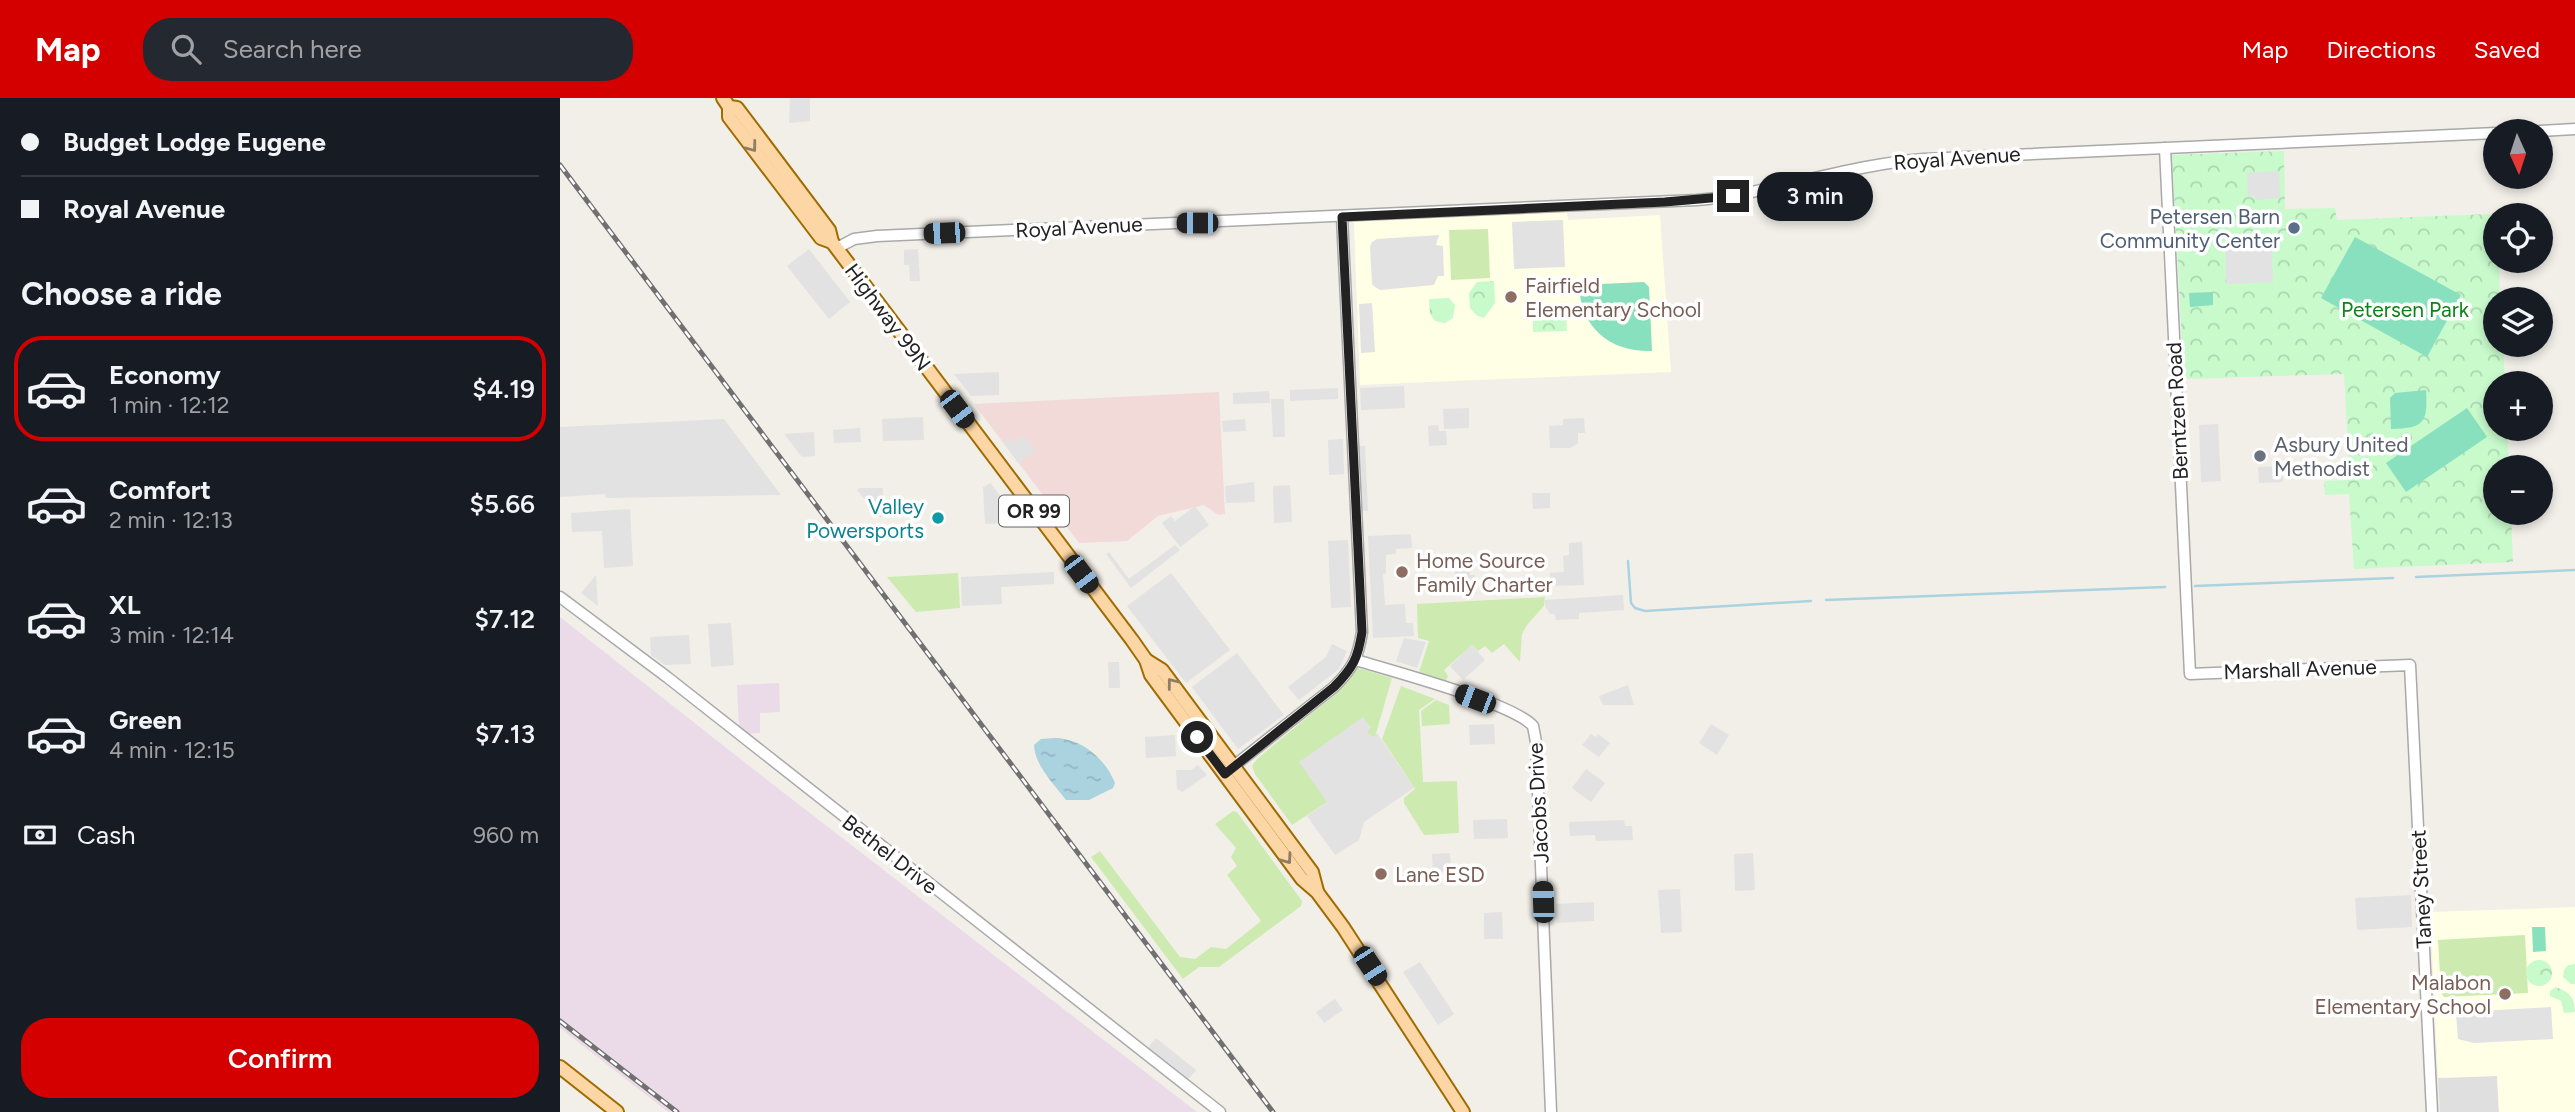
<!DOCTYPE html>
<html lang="en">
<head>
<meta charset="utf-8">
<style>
  :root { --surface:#171b24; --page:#242831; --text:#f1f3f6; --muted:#9ea1a6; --line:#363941; --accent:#d40000 }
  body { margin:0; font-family:Figtree,sans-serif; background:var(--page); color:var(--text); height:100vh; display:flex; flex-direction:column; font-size:26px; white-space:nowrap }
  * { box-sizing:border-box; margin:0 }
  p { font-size:23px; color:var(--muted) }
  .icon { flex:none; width:38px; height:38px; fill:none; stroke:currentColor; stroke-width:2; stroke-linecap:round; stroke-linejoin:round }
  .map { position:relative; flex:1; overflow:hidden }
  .details { display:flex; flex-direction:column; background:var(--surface); width:560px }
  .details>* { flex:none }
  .banner { display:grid; align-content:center; height:154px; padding:0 21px; background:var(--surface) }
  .needle { width:46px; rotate:177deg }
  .controls { position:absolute; left:1923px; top:21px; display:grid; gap:14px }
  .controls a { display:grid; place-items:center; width:70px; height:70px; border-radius:50%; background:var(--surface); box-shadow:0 4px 10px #0003; font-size:35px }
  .end { position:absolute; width:32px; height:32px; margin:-16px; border:9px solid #222; background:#fff; box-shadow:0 0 0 4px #fff }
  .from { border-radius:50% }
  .bubble { position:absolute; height:49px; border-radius:24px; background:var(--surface); box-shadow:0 4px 10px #0003; font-size:23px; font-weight:600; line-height:49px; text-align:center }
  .car { position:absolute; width:21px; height:42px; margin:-21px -10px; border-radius:9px; box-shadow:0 0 5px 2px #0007; background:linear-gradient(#222 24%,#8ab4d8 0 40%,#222 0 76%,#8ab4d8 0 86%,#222 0) }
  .banner b { display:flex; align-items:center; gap:24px; height:66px; font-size:26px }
  .banner b+b { border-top:2px solid var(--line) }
  .banner i { width:18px; height:18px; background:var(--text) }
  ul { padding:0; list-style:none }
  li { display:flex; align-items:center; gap:21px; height:105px; margin:0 14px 10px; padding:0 7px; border:4px solid transparent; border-radius:28px }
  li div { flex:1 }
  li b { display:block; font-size:26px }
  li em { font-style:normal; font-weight:600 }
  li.on { border-color:var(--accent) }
  li>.icon { width:63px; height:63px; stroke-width:1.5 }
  h2 { padding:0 21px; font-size:32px; line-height:84px }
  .pay { display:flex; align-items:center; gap:18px; height:77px; padding:0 21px; font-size:26px }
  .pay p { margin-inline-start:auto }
  .action { display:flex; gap:14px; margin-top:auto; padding:14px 21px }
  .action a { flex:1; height:80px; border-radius:28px; background:var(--accent); color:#fff; font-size:28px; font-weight:600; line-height:80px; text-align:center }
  header { display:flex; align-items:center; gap:42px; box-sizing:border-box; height:98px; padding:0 35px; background:var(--accent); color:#fff }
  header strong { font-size:33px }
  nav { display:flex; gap:38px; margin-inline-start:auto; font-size:24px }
  .search { width:490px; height:63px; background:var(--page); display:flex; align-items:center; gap:18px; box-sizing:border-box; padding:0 24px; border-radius:28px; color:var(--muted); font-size:26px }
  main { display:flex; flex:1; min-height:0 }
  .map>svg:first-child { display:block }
</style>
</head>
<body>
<header>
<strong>Map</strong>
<div class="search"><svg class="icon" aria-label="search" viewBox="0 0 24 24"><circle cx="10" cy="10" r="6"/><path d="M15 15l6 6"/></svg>Search here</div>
<nav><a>Map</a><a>Directions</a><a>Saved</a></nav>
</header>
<main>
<section class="details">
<div class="banner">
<b><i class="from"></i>Budget Lodge Eugene</b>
<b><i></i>Royal Avenue</b>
</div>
<h2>Choose a ride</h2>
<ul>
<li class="on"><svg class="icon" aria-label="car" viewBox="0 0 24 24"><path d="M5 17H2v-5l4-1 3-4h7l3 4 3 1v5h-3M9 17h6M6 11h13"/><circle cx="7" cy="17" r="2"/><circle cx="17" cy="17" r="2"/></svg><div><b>Economy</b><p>1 min · 12:12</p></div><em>$4.19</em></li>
<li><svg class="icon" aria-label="car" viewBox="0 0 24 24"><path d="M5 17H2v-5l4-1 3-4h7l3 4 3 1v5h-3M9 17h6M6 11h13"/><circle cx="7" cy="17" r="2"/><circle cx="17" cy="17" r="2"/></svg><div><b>Comfort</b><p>2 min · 12:13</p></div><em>$5.66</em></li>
<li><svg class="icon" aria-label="car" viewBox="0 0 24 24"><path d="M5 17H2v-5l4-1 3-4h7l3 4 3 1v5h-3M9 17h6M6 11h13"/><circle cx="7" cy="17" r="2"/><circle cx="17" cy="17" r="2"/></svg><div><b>XL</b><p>3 min · 12:14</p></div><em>$7.12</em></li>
<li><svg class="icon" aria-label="car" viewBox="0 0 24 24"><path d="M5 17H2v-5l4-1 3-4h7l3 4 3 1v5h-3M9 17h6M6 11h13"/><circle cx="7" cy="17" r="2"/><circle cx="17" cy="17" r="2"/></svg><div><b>Green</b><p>4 min · 12:15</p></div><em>$7.13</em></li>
</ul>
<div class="pay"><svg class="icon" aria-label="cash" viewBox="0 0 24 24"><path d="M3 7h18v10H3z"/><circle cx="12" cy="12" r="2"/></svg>Cash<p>960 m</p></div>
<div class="action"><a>Confirm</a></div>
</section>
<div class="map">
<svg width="2015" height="1014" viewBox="0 0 2015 1014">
  <defs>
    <pattern id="park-crowns" width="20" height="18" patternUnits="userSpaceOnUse" patternTransform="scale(1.75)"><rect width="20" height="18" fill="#c8facc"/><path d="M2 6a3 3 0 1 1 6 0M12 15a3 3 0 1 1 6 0" fill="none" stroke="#acd6af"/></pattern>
    <pattern id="water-ripples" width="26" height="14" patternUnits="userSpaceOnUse" patternTransform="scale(1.75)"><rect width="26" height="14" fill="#aad3df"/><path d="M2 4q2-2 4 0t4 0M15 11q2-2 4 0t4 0" fill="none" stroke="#92b5bf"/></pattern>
  </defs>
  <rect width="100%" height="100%" fill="#f2efe9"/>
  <polygon fill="#e0dfdf" points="1937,978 1939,1014 1880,1014 1878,980"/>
  <polygon fill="#f2dad9" points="659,294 665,416 658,417 644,407 598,418 567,443 519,445 414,306"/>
  <g fill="#ebdbe8">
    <polygon points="0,519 202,678 637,1014 108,1014 0,930"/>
    <polygon points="219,585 220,614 200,615 200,635 186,636 179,629 177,587"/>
  </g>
  <g fill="#ffffe5">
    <polygon points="1007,114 1008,122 1100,117 1111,274 800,287 794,124"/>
    <polygon points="2015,809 2015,1014 1939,1014 1937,978 1878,980 1870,814"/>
  </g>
  <g fill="#cdebb0">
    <polygon points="928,131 930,180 891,182 889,132"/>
    <polygon points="398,475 400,510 356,514 327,479"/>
    <polygon points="985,499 984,508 967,527 962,536 960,564 944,546 932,555 925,548 918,553 912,547 884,572 888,578 886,583 859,574 869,543 858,540 857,506"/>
    <polygon points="798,570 832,580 815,639 810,639 806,634 803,619 767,704 732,727 695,676 692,668 698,660 779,593"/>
    <polygon points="841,588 875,601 859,612 863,684 897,683 899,735 864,737 844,705 844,700 855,691 822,641"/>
    <polygon points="876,602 889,607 890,626 862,628 861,613"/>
    <polygon points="673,713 677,714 742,803 741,808 659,869 639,869 623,881 531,759 540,753 620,859 635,861 651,849 666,851 701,823 667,777 677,768 671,759 676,750 655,726"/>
    <polygon points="1965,837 1968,895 1884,899 1881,895 1878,842"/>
  </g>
  <g fill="url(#park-crowns)">
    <polygon points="1724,53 1725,111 1775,110 1777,122 1930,116 1935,120 1936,163 1939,163 1940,201 1936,201 1936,247 1943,247 1945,285 1936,285 1936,331 1947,331 1949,369 1936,369 1936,415 1951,415 1953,464 1794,471 1789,396 1765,397 1764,383 1790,382 1784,276 1624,281 1612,57"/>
    <polygon points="934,183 935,205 924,220 916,217 910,210 909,195 917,184"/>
    <polygon points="889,200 895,207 893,220 885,225 875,223 870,216 869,201"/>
    <polygon points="1006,213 1007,233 973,234 973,223 979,222 979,214"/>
    <circle cx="1979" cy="875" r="13"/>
    <polygon points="2015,866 2015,886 2011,886 2003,879 2004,872 2008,867"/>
    <path d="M 1996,889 C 2009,894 2015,899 2015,914 L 2004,915 L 2001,903 L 1990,898 L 1990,893 Z"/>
  </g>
  <g fill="#88e0be">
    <polygon points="1795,139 1901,197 1867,259 1761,200"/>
    <path d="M 1084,184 L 1089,189 L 1092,253 C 1049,254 1021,230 1019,187 Z"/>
    <polygon points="1653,194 1653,207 1630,209 1629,195"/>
    <path d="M 1866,292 C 1868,325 1864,330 1831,331 L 1830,300 L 1835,295 Z"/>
    <polygon points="1907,310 1927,339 1846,394 1826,365"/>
    <polygon points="1972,829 1985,829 1986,853 1973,854"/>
  </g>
  <g fill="#e2e2e2">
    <polygon points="230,0 250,0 250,23 229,25"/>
    <polygon points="1719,73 1720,100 1695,102 1695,98 1688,98 1687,75"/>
    <polygon points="1003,122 1005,169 954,171 952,124"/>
    <polygon points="879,137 876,147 883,148 884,178 878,178 874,187 820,192 815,189 812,186 810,149 812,144 817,141"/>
    <polygon points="1711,141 1713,184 1666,186 1665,143"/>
    <polygon points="249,151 290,204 269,221 227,168"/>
    <polygon points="358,151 360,183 350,183 349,167 344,167 344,152"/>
    <polygon points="812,205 815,254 801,255 799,206"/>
    <polygon points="439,274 439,297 411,298 394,276"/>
    <polygon points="844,288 845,310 801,312 800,290"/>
    <polygon points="778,290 778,301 730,303 730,292"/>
    <polygon points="709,293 710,305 673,306 673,295"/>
    <polygon points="711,301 724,301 725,339 713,339"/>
    <polygon points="909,310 909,330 884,331 883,311"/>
    <polygon points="363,319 364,342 323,343 322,321"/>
    <polygon points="1024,320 1025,335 1018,335 1018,345 1010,350 990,350 989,328 1003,327 1003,321"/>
    <polygon points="164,321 221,397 46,400 45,396 0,399 0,329"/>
    <polygon points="685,321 686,333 663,334 662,323"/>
    <polygon points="1658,326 1661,383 1641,384 1639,327"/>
    <polygon points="878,327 879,333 886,333 887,347 869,348 868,328"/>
    <polygon points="300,330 301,344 274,345 273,332"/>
    <polygon points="254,334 255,358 242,359 224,336"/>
    <polygon points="464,337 475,353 458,365 443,344 449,340 453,345"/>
    <polygon points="783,341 784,376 769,377 768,342"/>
    <polygon points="798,348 805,348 808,413 800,413"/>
    <polygon points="1722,368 1723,384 1699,385 1698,369"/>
    <polygon points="694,384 695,404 666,405 665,388"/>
    <polygon points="431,385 431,386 461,424 425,426 423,389"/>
    <polygon points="730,387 732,424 714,425 713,388"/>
    <polygon points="299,390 323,390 324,419 319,419 297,392"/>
    <polygon points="990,395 990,410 973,411 972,395"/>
    <polygon points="635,408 649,427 620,449 602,425 611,418 615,423"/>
    <polygon points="70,411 73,468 44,470 42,433 12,434 11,415"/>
    <polygon points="851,436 852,450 836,451 836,456 826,457 826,475 823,476 825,507 845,506 846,525 853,525 854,538 813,540 808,438"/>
    <polygon points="788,442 791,509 771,510 768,443"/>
    <polygon points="1022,444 1024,487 990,488 990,475 1004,474 1003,458 1009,457 1009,445"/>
    <polygon points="615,447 620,452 571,490 546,456 549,454 569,481"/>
    <polygon points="894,466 909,466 910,477 915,477 916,496 896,497"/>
    <polygon points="494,474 494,486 441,489 442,506 402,508 401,479"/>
    <polygon points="611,475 670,552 626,585 567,508"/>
    <polygon points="36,477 38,508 21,495"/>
    <polygon points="1063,497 1064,512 1019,515 1019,521 996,522 995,516 990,516 985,508 985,502"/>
    <polygon points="171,525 174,567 151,569 148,526"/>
    <polygon points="129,537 131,566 105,567 91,557 90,539"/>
    <polygon points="844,540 866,544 857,570 836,563"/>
    <polygon points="772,546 787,553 779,571 739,602 728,589 766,559"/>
    <polygon points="912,547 925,562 903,582 890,568"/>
    <polygon points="677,555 724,617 678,651 632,589"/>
    <polygon points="548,564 559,564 560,590 549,590"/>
    <polygon points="1068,587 1074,607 1043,607 1039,598"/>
    <polygon points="803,619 811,630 807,634 814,639 817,635 854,690 804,724 799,742 775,757 747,718 767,704 739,664"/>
    <polygon points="934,626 935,646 910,647 909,627"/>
    <polygon points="1151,626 1169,637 1157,657 1139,645"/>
    <polygon points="1031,636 1036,639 1038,636 1050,645 1039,659 1022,647"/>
    <polygon points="615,637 616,658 586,660 585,639"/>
    <polygon points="638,667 647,677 622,694 617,691 616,672 631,672"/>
    <polygon points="1026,671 1045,685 1031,704 1012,690"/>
    <polygon points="947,721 948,740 914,741 913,722"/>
    <polygon points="1064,722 1065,728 1072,728 1073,742 1036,743 1035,737 1010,738 1009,724"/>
    <polygon points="890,755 891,774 873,775 872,756"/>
    <polygon points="1193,755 1195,792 1175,793 1174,756"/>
    <polygon points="1120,791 1122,834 1101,835 1098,792"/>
    <polygon points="1851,797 1852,829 1797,832 1795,800"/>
    <polygon points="1034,804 1034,823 997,825 996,806"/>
    <polygon points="942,814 943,841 924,841 924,815"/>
    <polygon points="860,864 894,916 878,927 843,874"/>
    <polygon points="775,901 783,912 764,925 756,914"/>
    <polygon points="1991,909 1993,941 1914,945 1898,941 1896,916 1903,914"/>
    <polygon points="596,940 636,972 627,983 587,951"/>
  </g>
  <path fill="url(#water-ripples)" d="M 494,640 C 521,640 545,660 555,685 L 553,690 L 529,702 L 506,702 C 494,686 475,668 474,647 L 481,641 Z"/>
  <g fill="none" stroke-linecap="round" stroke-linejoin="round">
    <g stroke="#aad3df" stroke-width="2.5">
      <polyline points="1068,463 1071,505 1075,510 1085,513 1251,503"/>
      <polyline points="1856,479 2015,472"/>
      <polyline points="1635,488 1833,480"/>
      <polyline points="1266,502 1605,489"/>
    </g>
    <g stroke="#a9a9a9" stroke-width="13">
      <g id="minor">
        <polyline points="1980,33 2015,31"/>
        <polyline points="1605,50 1630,576 1850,567 1872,1014"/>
        <path d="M 277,150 L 294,141 L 317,138 L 1137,102 C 1214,95 1286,67 1364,61 L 1936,35"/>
        <polyline points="0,499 107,579 660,1014"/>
        <path d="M 796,562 C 831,573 953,605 973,628 L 976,644 L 991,1014"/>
        <path d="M 670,671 L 774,589 C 793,570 798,560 802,534 L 782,119"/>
      </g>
    </g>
    <g stroke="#a06b00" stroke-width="16">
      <g id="major">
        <polyline points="163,0 169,9 169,19 261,140 272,144"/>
        <polyline points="169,9 177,10 269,132 272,144 572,542 586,562 591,577 742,781 757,794 783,829 903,1014"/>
        <polyline points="586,562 602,572 752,774 757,793"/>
        <polyline points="0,969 57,1014"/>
      </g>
    </g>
    <use href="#minor" stroke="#fff" stroke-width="10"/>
    <use href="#major" stroke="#fcd6a4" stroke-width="12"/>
    <g stroke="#707070" stroke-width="5">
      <g id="rail">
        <polyline points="0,67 713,1014"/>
        <polyline points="0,923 117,1014"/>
      </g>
    </g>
    <use href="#rail" stroke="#fff" stroke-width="2.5" stroke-dasharray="8" stroke-linecap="butt"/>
  </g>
  <defs><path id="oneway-chevron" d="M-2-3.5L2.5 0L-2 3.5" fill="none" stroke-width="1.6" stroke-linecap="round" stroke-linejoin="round" transform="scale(1.75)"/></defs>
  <g stroke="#8f7c63">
    <use href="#oneway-chevron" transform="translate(192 49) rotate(53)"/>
    <use href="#oneway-chevron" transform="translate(612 585) rotate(-128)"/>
    <use href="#oneway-chevron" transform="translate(727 761) rotate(54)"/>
  </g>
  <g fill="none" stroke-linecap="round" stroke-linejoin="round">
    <path stroke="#222" stroke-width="9" d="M 637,639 L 665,676 L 774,589 C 793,570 798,560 802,534 L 782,119 L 1105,104 L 1173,98"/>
  </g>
  <circle fill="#5c6f8a" stroke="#fff" stroke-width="2.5" cx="1734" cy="130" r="7"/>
  <g fill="#8d6e63" stroke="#fff" stroke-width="2.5">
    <circle cx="951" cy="199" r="7"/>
    <circle cx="842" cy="474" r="7"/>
    <circle cx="821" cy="776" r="7"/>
    <circle cx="1945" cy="896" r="7"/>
  </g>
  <circle fill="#6b7280" stroke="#fff" stroke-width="2.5" cx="1700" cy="358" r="7"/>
  <circle fill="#0f9aa8" stroke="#fff" stroke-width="2.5" cx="378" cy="420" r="7"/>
  <g text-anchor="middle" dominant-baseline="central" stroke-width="7" stroke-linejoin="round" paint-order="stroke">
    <rect fill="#fff" stroke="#646464" stroke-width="2" x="439" y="397.5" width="70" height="31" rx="5"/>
    <g font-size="19" font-weight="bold" fill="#222">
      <text x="474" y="413">OR 99</text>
    </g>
    <g font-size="21" fill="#222" stroke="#fff">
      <text transform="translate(1397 60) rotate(-4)">Royal Avenue</text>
      <text transform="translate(519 129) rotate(-3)">Royal Avenue</text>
      <text transform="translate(328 219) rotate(53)">Highway 99N</text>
      <text transform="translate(1617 313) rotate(-93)">Berntzen Road</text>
      <text transform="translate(1740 571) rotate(-2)">Marshall Avenue</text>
      <text transform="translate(978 705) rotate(-93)">Jacobs Drive</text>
      <text transform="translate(330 756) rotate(38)">Bethel Drive</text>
      <text transform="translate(1861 791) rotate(-93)">Taney Street</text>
    </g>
    <g font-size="21" fill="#4e5e75" stroke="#fff" text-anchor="end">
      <text x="1720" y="118">Petersen Barn<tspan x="1720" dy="24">Community Center</tspan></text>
    </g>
    <g font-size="21" fill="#785e54" stroke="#fff" text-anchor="start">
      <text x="965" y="187">Fairfield<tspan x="965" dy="24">Elementary School</tspan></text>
      <text x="856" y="462">Home Source<tspan x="856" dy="24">Family Charter</tspan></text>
      <text x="835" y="776">Lane ESD</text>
      <text x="1931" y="884" text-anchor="end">Malabon<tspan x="1931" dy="24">Elementary School</tspan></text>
    </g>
    <g font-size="21" fill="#0c8416" stroke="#fff">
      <text x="1845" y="211">Petersen Park</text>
    </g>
    <g font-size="21" fill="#5b616d" stroke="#fff" text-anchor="start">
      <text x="1714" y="346">Asbury United<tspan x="1714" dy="24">Methodist</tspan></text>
    </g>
    <g font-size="21" fill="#0d838f" stroke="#fff" text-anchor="end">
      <text x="364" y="408">Valley<tspan x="364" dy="24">Powersports</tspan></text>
    </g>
  </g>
</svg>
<div class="controls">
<a><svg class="needle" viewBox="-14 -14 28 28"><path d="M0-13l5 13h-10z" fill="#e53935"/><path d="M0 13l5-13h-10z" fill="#9ea1a6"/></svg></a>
<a><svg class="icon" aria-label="locate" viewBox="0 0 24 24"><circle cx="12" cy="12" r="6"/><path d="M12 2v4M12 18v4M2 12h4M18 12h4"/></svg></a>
<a><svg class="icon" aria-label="layers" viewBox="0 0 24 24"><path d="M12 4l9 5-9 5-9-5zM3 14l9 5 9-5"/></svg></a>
<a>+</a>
<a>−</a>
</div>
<i class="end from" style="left:637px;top:639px"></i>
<i class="end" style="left:1173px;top:98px"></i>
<div class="bubble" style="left:1197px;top:74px;width:116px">3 min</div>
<i class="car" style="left:637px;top:125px;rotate:270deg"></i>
<i class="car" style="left:384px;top:135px;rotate:268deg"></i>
<i class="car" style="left:397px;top:311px;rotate:143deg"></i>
<i class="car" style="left:521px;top:476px;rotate:143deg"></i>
<i class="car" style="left:915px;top:601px;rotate:291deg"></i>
<i class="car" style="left:983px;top:804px;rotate:358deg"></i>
<i class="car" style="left:810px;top:868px;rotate:147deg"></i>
</div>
</main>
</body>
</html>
